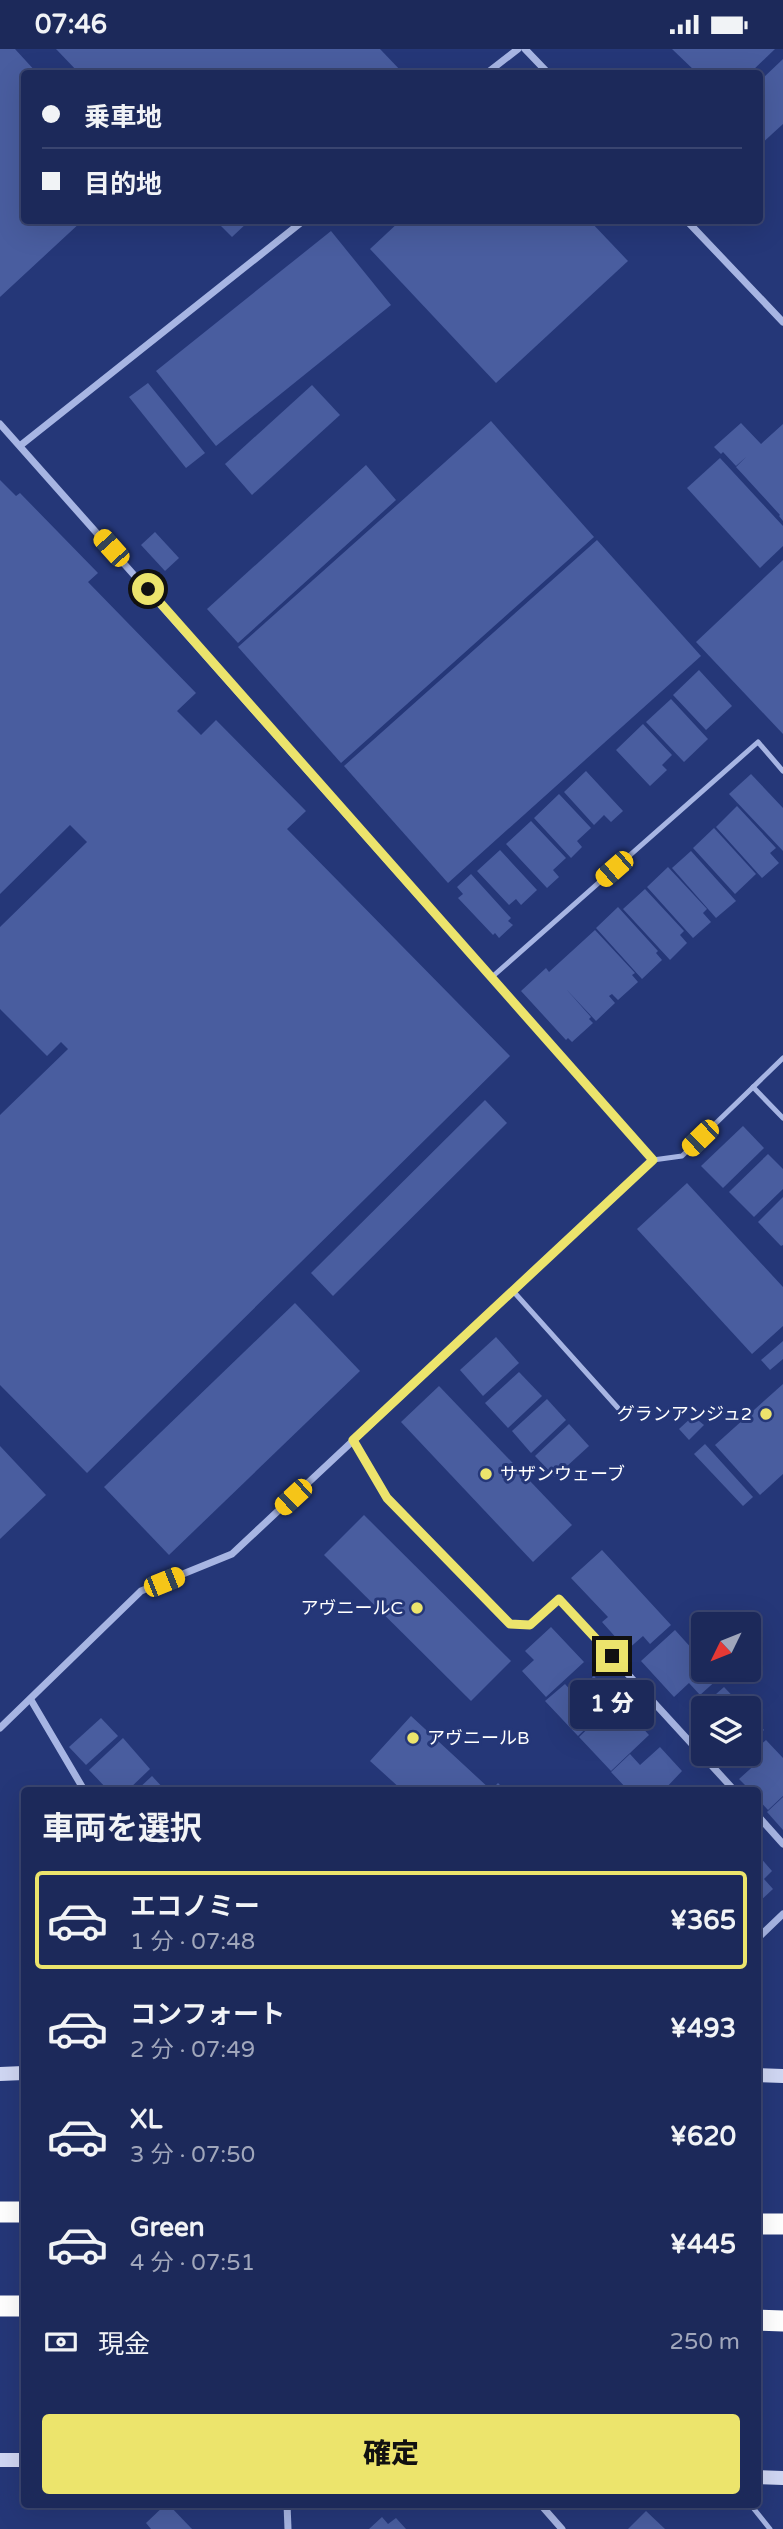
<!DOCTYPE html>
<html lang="ja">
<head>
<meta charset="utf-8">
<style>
  :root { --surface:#1c295a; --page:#293563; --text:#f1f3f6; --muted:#a0a6bb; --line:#3a4570; --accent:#ece46c }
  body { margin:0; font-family:"Varela Round","Noto Sans JP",sans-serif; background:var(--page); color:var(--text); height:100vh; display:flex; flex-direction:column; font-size:26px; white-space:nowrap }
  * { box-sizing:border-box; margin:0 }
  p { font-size:23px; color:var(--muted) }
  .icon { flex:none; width:38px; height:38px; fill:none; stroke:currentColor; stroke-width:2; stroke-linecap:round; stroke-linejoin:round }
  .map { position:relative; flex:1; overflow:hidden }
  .details { position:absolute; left:21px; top:1738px; width:740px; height:721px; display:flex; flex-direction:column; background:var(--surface); border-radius:7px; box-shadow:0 7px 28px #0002,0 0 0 2px var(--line) }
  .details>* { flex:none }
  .hud { position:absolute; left:21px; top:21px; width:742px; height:154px; border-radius:7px; box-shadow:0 7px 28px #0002,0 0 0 2px var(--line); display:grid; align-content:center; height:154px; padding:0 21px; background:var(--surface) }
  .needle { width:46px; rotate:227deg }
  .buttons { position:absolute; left:691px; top:1563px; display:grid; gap:14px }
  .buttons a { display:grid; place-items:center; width:70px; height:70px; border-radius:7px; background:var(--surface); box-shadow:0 7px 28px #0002,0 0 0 2px var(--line); font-size:35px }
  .end { position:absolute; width:32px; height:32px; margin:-16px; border:9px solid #ece46c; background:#111; box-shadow:0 0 0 4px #111 }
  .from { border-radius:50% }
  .bubble { position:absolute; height:49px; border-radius:7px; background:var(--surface); box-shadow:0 7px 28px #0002,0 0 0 2px var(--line); font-size:23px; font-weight:800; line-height:49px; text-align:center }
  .car { position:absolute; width:21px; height:42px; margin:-21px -10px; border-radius:9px; box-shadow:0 0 5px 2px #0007; background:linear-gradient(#f5c518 24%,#345 0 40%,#f5c518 0 76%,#345 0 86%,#f5c518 0) }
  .hud b { display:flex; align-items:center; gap:24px; height:66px; font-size:26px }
  .hud b+b { border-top:2px solid var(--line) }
  .hud i { width:18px; height:18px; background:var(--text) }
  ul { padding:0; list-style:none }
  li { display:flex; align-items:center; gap:21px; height:98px; margin:0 14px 10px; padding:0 7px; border:4px solid transparent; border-radius:7px }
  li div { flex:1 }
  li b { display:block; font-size:26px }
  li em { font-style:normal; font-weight:800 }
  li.on { border-color:var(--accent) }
  li>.icon { width:63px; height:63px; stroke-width:1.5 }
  h2 { padding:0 21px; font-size:32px; line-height:84px }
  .pay { display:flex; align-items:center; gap:18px; height:77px; padding:0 21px; font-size:26px }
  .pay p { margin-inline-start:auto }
  .cta { display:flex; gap:14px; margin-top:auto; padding:14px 21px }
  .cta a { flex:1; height:80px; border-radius:7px; background:var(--accent); color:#111; font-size:28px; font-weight:800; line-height:80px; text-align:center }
  .status { display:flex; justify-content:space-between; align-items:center; height:49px; padding:0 35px; background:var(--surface); direction:ltr }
  .status svg { height:19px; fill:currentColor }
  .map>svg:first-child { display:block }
</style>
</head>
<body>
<div class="status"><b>07:46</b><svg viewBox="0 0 49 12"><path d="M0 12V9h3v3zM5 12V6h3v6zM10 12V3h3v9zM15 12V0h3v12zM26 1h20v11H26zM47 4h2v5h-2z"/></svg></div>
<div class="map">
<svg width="783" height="2480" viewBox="0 0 783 2480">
  <rect width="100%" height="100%" fill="#253778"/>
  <g fill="#495d9f">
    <polygon points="0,0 15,0 37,24 24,24 24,172 82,172 0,248"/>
    <polygon points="56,0 380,0 403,24 79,24"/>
    <polygon points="672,0 775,0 750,24 697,24"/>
    <polygon points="783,10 783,75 760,96 760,32"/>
    <polygon points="216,172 249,172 232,188"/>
    <polygon points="400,172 590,172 628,212 496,334 370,200"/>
    <polygon points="331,182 391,256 216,397 156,322"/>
    <polygon points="148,334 205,404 186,419 129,348"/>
    <polygon points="312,336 340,366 252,446 225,415"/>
    <polygon points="491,372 594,488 341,714 238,598"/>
    <polygon points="741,374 761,395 783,375 783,472 779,467 780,466 736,418 746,408 736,417 723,403 721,405 714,398"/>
    <polygon points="720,409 783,477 783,497 760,519 687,439"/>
    <polygon points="366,416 396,451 238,594 207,560"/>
    <polygon points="0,431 16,447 20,444 98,524 88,533 196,644 177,662 201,686 216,671 306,762 287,780 510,1007 87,1424 0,1336 0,1066 68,1000 61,993 47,1007 0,960 0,878 87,793 70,776 0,845"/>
    <polygon points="155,483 179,509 165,522 141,496"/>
    <polygon points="597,491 701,607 448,834 344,717"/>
    <polygon points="783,511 783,685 696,593"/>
    <polygon points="699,621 732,657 706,681 673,646"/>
    <polygon points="671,650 708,690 684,713 646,673"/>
    <polygon points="643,675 672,706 662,716 667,721 650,737 616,701"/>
    <polygon points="586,722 623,762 611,773 604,766 594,776 564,743"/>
    <polygon points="751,725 783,759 783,802 729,745"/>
    <polygon points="559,745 591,779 577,792 582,798 571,809 534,769"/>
    <polygon points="737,757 776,799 770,804 779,814 762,829 716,778"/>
    <polygon points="531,772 566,809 553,821 559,828 547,839 506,795"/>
    <polygon points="714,779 756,825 735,845 693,799"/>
    <polygon points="500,801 537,841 521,856 516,850 509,856 477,822"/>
    <polygon points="691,802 736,852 716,869 672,819"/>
    <polygon points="668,818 707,860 703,864 711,873 693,889 647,838"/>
    <polygon points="471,825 511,869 508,872 513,876 499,889 495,884 493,886 458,849 463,845 457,838"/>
    <polygon points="645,840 684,882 680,886 687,894 670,911 623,860"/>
    <polygon points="618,858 658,902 656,904 662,911 642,930 596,879"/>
    <polygon points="595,881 635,924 632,926 638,933 618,951 612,945 609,947 615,954 596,972 566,940 591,968 589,970 593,974 572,993 568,989 566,991 521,942 546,919 549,923"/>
    <polygon points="485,1051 507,1074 333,1247 311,1224"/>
    <polygon points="743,1077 764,1099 723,1139 701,1117"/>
    <polygon points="768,1105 783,1120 783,1140 754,1168 729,1143"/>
    <polygon points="687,1134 783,1238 783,1277 752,1305 637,1180"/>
    <polygon points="783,1148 783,1196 781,1197 758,1173"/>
    <polygon points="295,1254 360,1322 169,1506 104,1438"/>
    <polygon points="496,1288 519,1314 483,1347 460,1321"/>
    <polygon points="783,1292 783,1310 770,1321 761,1311"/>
    <polygon points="519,1323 542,1347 508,1379 485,1354"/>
    <polygon points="783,1335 783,1425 760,1446 715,1396"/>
    <polygon points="439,1337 572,1476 533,1513 401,1373"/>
    <polygon points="547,1350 566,1371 531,1404 512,1382"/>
    <polygon points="693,1367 704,1376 689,1391 679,1380"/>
    <polygon points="569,1375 589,1397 555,1428 535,1407"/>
    <polygon points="705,1395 753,1448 743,1457 694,1405"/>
    <polygon points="0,1397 46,1446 0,1490"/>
    <polygon points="364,1466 511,1612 471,1652 324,1506"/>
    <polygon points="602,1501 671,1576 650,1595 643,1587 627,1601 602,1573 608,1568 571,1529"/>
    <polygon points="551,1578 584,1613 546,1648 522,1622 534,1611 525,1602"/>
    <polygon points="675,1581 704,1613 704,1620 711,1620 719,1629 700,1646 689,1634 674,1648 641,1612"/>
    <polygon points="594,1627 616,1651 578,1687 545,1652 565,1635 574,1645"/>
    <polygon points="724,1638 744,1659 704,1659 704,1665 699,1660"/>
    <polygon points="627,1662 649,1686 611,1722 579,1688 598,1670 607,1680"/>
    <polygon points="749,1665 764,1681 749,1695"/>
    <polygon points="411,1667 491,1741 498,1734 505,1741 402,1741 370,1712"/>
    <polygon points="101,1669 118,1687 86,1716 69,1698"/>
    <polygon points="123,1689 150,1720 128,1741 108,1741 89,1721"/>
    <polygon points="766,1691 783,1709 783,1747 768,1761 758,1750 758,1741 750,1741 739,1730 759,1712 751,1704"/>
    <polygon points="660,1698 682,1722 664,1741 628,1741 611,1723 630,1705 640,1716"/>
    <polygon points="152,1727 165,1741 137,1741"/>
    <polygon points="783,1748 783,1781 767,1763"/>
    <polygon points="758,1806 772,1822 764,1830 773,1840 758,1854"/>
    <polygon points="166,2455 168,2455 192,2480 151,2480 146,2474"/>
    <polygon points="646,2462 665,2480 628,2480"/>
    <polygon points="382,2468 388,2475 396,2469 406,2480 369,2480"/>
  </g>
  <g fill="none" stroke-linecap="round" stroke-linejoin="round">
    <g stroke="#a7b5e3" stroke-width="5">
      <polyline points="492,928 758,693 783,722"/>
      <polyline points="753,1038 783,1069"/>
      <polyline points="653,1111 682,1107 783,1009"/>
      <polyline points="513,1242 618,1359"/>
      <polyline points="750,2455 770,2480"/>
    </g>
    <g stroke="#a7b5e3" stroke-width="7">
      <polyline points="525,0 548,24"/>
      <polyline points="487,24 518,0"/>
      <polyline points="687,172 783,273"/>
      <polyline points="0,375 653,1111 232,1505 141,1542 0,1679"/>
      <polyline points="21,396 303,172"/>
      <polyline points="353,1391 387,1449 510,1575 530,1576 559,1550 734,1741"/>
      <polyline points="31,1651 84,1741"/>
      <polyline points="758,1767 783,1795"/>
      <polyline points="758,1889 783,1865"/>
      <polyline points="287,2455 288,2480"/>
      <polyline points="540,2455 562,2480"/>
    </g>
    <g stroke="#d0d7f3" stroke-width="14">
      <polyline points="0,2025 24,2024"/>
      <polyline points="758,2026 783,2027"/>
      <polyline points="0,2411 24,2411"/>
      <polyline points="758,2428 783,2429"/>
    </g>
    <g stroke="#fff" stroke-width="21">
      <polyline points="0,2163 24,2163"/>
      <polyline points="758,2175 783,2175"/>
      <polyline points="0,2257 24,2257"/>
      <polyline points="758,2271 783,2272"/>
    </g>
  </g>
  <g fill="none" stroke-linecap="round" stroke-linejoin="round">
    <polyline stroke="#ece46c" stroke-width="9" points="148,540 653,1111 353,1391 387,1449 510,1575 530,1576 559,1550 612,1607"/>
  </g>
  <g fill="#ece46c" stroke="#253778" stroke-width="2.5">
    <circle cx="766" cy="1365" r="7"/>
    <circle cx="486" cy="1425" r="7"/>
    <circle cx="417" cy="1559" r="7"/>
    <circle cx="413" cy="1689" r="7"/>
  </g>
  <g text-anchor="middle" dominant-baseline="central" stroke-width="6" stroke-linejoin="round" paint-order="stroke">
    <g font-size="18" fill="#fff" stroke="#253778" text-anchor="end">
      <text x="752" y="1365">グランアンジュ2</text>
      <text x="500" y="1425" text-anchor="start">サザンウェーブ</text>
      <text x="403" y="1559">アヴニールC</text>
      <text x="427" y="1689" text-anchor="start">アヴニールB</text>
    </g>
  </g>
</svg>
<div class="buttons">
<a><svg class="needle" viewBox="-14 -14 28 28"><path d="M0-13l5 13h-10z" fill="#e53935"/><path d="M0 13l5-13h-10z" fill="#a0a6bb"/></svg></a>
<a><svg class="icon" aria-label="layers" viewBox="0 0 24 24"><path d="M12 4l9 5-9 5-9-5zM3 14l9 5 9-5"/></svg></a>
</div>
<i class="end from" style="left:148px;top:540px"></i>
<i class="end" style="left:612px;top:1607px"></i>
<div class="bubble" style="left:570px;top:1631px;width:84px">1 分</div>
<i class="car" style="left:111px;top:499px;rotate:318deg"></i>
<i class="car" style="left:614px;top:820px;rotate:229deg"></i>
<i class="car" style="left:700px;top:1089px;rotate:226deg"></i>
<i class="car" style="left:293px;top:1448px;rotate:227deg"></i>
<i class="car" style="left:164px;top:1533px;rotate:68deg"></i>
<div class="hud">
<b><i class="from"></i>乗車地</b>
<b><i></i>目的地</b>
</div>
<section class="details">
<h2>車両を選択</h2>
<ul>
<li class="on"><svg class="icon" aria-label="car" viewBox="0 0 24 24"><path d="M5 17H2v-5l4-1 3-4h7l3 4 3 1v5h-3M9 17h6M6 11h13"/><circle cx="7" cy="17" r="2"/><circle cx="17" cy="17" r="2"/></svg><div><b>エコノミー</b><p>1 分 · 07:48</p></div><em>¥365</em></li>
<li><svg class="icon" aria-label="car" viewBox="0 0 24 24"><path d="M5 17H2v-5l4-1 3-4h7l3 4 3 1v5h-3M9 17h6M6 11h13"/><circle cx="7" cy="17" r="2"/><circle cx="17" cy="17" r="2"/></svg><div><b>コンフォート</b><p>2 分 · 07:49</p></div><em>¥493</em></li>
<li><svg class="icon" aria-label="car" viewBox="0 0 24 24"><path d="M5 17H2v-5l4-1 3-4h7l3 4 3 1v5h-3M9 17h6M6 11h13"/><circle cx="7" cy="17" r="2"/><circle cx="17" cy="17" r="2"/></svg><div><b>XL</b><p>3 分 · 07:50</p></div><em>¥620</em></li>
<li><svg class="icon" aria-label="car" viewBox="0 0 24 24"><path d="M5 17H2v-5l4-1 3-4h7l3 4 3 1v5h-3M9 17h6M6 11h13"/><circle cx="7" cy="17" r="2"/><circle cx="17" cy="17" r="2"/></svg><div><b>Green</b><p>4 分 · 07:51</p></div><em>¥445</em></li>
</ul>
<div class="pay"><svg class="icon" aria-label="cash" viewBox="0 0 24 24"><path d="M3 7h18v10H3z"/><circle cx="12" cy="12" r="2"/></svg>現金<p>250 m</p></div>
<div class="cta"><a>確定</a></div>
</section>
</div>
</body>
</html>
